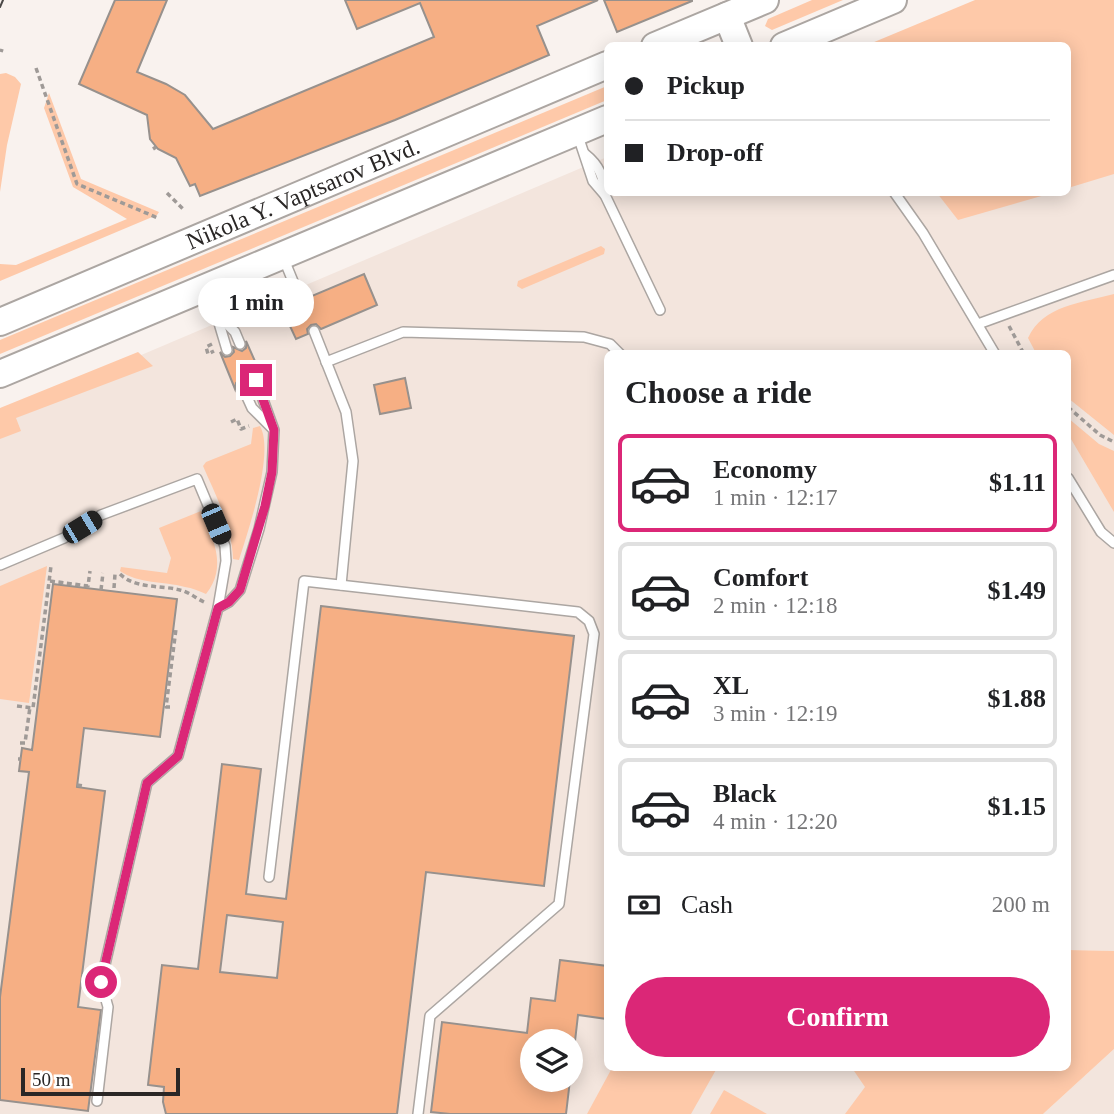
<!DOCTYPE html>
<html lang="en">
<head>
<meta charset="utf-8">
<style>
  :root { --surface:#fff; --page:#f2f2f2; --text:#202124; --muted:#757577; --line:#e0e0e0; --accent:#db2777 }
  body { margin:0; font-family:Georgia,serif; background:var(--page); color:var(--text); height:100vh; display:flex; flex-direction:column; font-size:26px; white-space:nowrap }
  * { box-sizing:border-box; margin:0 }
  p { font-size:23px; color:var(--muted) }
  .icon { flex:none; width:38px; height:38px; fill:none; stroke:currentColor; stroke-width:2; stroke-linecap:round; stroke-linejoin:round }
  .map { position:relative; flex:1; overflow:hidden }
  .sheet { position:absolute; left:604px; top:350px; width:467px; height:721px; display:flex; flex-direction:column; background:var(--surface); border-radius:10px; box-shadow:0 4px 18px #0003 }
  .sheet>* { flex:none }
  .top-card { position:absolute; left:604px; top:42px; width:467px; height:154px; border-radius:10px; box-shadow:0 4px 18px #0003; display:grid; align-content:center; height:154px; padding:0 21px; background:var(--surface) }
  .buttons { position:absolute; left:520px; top:1029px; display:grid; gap:14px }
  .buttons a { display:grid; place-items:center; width:63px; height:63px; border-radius:50%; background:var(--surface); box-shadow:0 4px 18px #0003; font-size:35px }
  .scale { position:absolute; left:21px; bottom:18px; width:159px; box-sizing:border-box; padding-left:7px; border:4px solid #2a2726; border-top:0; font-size:19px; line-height:24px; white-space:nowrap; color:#2a2726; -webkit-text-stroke:5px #fff; paint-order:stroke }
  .end { position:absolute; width:32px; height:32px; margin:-16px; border:9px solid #db2777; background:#fff; box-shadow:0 0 0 4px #fff }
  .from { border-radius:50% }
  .bubble { position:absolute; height:49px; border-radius:24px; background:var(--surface); box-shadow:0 4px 18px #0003; font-size:23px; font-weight:600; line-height:49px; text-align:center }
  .car { position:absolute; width:21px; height:42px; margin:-21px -10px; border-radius:9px; box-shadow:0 0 5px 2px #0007; background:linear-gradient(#222 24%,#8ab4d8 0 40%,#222 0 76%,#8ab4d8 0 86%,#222 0) }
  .top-card b { display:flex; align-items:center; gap:24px; height:66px; font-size:26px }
  .top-card b+b { border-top:2px solid var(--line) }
  .top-card i { width:18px; height:18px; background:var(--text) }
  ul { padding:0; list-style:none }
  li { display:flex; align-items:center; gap:21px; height:98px; margin:0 14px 10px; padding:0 7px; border:4px solid var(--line); border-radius:10px }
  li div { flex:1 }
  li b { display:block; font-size:26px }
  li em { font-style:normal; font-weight:600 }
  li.current { border-color:var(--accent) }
  li>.icon { width:63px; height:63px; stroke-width:1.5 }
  h2 { padding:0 21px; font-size:32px; line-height:84px }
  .pay { display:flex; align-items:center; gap:18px; height:77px; padding:0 21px; font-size:26px }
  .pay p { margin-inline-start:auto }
  .cta { display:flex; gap:14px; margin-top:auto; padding:14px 21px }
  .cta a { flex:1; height:80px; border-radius:42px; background:var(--accent); color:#fff; font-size:28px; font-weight:600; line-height:80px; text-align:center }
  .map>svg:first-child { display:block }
</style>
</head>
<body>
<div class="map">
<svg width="1114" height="1114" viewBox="0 0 1114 1114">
  <rect width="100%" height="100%" fill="#f9f2ee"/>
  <g fill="#f3e5dd" fill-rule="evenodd">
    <path d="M 1114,0 L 1114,951 L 1068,950 L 1068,354 L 607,354 L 607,1068 L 895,1068 L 866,1114 L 0,1114 L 0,415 L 607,157 L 607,192 L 1068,192 L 1068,46 ZM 532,1041 L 570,1041 L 570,1080 L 532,1080 Z"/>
    <polygon points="1114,1049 1114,1114 1043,1114"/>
  </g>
  <g fill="#fec9a9">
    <polygon points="812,0 843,0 772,30 765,26 768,19"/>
    <polygon points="975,0 1114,0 1114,174 1068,188 1068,46 867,45"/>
    <polygon points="6,73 15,77 21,84 7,145 0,192 0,74"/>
    <polygon points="607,86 607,100 0,354 0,340"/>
    <polygon points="49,93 81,179 159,212 157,215 0,281 0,264 16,265 127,219 73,187 44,108"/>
    <polygon points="937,193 1052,193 958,220"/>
    <polygon points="601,246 605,249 604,254 522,289 517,286 518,281"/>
    <path d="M 1114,294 L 1114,435 L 1068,398 L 1068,354 L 1036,353 L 1028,338 C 1043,305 1082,303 1114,294 Z"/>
    <polygon points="138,352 153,366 16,418 21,431 0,439 0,408"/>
    <polygon points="1068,418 1099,444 1114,451 1114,512 1068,434"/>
    <path d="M 260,426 C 275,453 248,531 239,560 L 233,559 C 232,526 216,496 203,466 L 206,462 L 251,444 L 253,428 Z"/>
    <path d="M 201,511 C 213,538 228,567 206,594 C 199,591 192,588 185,587 C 163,581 139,584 120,571 L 121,567 L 167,573 L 171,558 L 159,528 Z"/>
    <polygon points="47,566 29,703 0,699 0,586"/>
    <polygon points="1068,950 1114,951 1114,1049 1043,1114 845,1114 865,1087 852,1068 1068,1068"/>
    <polygon points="612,1068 717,1068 691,1114 587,1114"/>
    <polygon points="724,1090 767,1114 710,1114"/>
  </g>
  <g fill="#f6af84" stroke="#97918d" stroke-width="2" fill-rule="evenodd">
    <polygon points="115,0 167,0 137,72 166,84 185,95 213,129 434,37 420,3 357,29 345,0 598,0 537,26 549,55 395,120 200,196 195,184 190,186 176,158 158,149 150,139 147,115 79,84"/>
    <polygon points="604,0 692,0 692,1 617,32"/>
    <polygon points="364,274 377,305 321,329 316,324 311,325 307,329 308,334 296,339 282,309 294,304 299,308 304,307 308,303 307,298"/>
    <polygon points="246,341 262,377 258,373 253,374 249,378 250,383 240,379 236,383 235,389 220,352 225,357 230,356 234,352 233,347 242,351 246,348"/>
    <polygon points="405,378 411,408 380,414 374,385"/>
    <polygon points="53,584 177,599 160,737 84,728 77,787 105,791 78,1007 101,1010 88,1111 0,1100 0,997 29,772 19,771 22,748 32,750"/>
    <path d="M 321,606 L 574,636 L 544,886 L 426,872 L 397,1114 L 166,1114 L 163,1102 L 164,1087 L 148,1085 L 162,965 L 198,969 L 222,764 L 261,769 L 246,894 L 286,899 ZM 227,915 L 283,922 L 277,978 L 220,972 Z"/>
    <polygon points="560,960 607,966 607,1019 578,1015 575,1041 532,1041 532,1080 570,1080 566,1114 450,1114 431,1112 442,1022 527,1033 531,998 555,1001"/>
  </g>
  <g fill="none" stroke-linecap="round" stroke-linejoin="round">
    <g stroke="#aca6a2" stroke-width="12">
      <g id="lane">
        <polyline points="577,133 593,181 605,195 660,310"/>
        <path d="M 585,154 C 599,165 604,177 605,195"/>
        <polyline points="894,192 923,233 995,354"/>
        <polyline points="283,257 301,301"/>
        <polyline points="205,289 216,313 227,350"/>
        <polyline points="216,313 235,332 240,344"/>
        <polyline points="978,324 1114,275"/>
        <polyline points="314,331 346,412 353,461 341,585"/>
        <polyline points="326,362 403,332 584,337 610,344 620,354"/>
        <polyline points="242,386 252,408 273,429"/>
        <polyline points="1068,478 1101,532 1114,543"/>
        <polyline points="0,565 64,538 101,515 197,479 225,546 226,561 218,608"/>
        <polyline points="269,877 304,581 578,612 589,621 594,634 559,904 430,1016 418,1114"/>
        <polyline points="97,1101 108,1007 101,982 147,783 178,756 218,608 229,602 240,590 259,529 272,472 274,430 256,380"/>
      </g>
    </g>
    <g stroke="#aca6a2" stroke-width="30">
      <g id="secondary">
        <polyline points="727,16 739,46"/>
        <polyline points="655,46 765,0"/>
        <polyline points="784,46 893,0"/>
        <path id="s1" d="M 0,322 L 607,65"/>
        <polyline points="0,374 607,119"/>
      </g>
    </g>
    <g stroke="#9f9a97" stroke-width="3.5" stroke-dasharray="5 3.5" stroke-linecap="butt">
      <polyline points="1,52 2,49"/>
      <polyline points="36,68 77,184 158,218"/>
      <polyline points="153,149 156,147"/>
      <polyline points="167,193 183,209"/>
      <polyline points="1009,326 1024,354"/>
      <polyline points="212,344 206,347 208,354 214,351"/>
      <polyline points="1068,407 1100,435 1114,442"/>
      <polyline points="231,422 237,419 241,429 249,426"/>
      <path d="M 120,574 C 135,589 161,585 180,590 C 189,592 197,599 206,603"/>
      <polyline points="50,581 88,586 90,571"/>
      <polyline points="114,588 115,574"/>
      <polyline points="101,590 103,573"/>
      <polyline points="17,706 33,708 51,566"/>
      <polyline points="170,707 166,707 176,629"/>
      <polyline points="20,743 25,743 30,707"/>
      <polyline points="18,759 21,759"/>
      <polyline points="77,785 83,786"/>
    </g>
    <use href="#lane" stroke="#fff" stroke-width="9"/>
    <use href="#secondary" stroke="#fff" stroke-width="26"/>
    <polyline stroke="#4c4947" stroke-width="2" points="0,7 3,0"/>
  </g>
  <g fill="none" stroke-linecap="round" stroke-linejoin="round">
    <polyline stroke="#db2777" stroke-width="9" points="101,982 147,783 178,756 218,608 229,602 240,590 265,506 272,472 274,430 256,380"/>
  </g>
  <g text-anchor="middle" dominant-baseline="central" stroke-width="7" stroke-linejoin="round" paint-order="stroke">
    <g font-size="24" fill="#2a2726" stroke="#fff">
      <text stroke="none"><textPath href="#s1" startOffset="329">Nikola Y. Vaptsarov Blvd.</textPath></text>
    </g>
  </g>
</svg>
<div class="buttons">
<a><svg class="icon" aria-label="layers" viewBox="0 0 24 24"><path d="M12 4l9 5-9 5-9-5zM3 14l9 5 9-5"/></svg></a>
</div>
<div class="scale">50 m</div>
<i class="end from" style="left:101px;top:982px"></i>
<i class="end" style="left:256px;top:380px"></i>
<div class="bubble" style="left:198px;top:278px;width:116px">1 min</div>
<i class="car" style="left:216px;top:524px;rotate:157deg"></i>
<i class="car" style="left:82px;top:527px;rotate:59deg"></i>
<div class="top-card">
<b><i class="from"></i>Pickup</b>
<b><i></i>Drop-off</b>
</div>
<section class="sheet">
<h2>Choose a ride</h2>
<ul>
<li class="current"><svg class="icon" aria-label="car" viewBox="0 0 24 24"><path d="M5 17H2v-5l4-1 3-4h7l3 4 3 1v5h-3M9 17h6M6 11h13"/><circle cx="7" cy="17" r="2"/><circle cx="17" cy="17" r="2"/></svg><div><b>Economy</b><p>1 min · 12:17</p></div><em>$1.11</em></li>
<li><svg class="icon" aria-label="car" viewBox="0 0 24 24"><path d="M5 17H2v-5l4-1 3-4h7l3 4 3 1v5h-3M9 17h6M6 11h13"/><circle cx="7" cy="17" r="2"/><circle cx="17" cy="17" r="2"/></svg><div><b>Comfort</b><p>2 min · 12:18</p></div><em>$1.49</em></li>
<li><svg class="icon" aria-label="car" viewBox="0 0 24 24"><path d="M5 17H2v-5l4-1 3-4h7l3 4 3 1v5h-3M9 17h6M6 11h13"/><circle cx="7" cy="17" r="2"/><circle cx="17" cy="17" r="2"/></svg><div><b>XL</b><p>3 min · 12:19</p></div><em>$1.88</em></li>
<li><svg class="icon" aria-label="car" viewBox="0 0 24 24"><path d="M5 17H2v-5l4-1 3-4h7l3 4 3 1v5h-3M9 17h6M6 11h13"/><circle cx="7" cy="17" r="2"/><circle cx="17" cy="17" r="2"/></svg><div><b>Black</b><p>4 min · 12:20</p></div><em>$1.15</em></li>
</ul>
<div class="pay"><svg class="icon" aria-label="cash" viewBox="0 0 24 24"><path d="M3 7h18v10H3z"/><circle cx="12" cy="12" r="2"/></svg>Cash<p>200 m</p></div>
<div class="cta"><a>Confirm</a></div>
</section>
</div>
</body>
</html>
